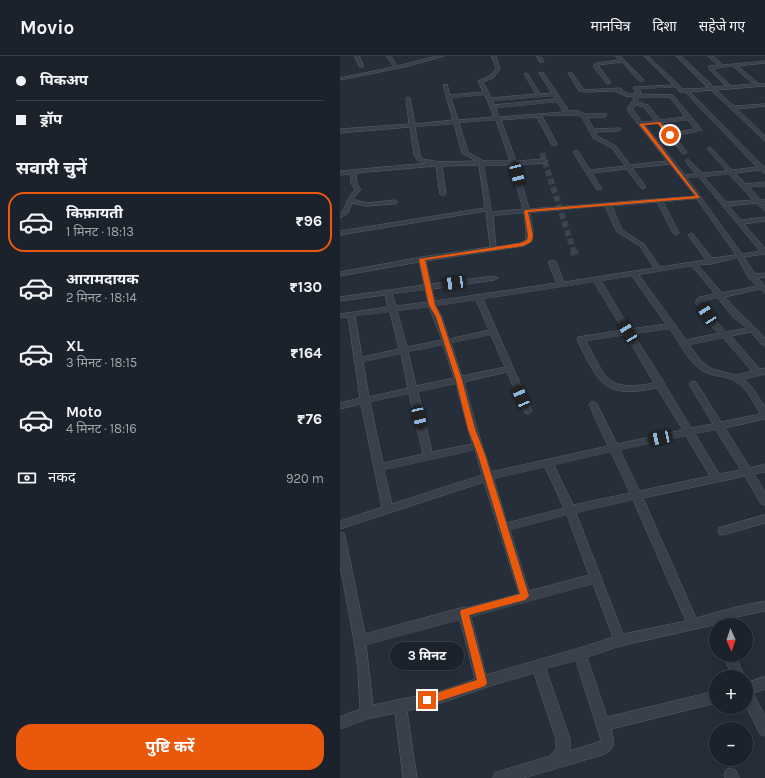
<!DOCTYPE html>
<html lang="hi">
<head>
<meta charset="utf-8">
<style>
  :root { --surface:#1c222b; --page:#292f37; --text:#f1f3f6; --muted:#a0a4a9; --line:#3a3f47; --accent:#ea580c }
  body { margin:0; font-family:Karla,"Noto Sans Devanagari",sans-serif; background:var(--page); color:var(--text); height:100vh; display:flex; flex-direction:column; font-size:15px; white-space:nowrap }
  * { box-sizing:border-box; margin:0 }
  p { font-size:13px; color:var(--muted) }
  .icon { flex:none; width:22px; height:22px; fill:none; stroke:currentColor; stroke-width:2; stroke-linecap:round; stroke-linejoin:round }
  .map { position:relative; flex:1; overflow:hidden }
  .details { display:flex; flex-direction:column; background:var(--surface); width:340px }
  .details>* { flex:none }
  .banner { display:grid; align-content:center; height:88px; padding:0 16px; background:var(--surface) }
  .needle { width:26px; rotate:177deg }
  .controls { position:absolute; left:369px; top:562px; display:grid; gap:8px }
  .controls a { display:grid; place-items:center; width:44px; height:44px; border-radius:50%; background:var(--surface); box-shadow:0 4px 16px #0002,0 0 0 1px var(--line); font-size:20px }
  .end { position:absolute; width:18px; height:18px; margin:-9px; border:5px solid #ea580c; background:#fff; box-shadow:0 0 0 2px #fff }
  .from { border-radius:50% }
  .bubble { position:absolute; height:28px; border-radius:14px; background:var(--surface); box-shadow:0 4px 16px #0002,0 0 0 1px var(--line); font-size:13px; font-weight:700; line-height:28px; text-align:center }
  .car { position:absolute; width:12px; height:24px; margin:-12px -6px; border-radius:5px; box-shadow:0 0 3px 1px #0007; background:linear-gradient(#222 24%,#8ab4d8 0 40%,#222 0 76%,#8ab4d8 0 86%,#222 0) }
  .banner b { display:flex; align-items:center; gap:14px; height:38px; font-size:15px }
  .banner b+b { border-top:1px solid var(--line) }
  .banner i { width:10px; height:10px; background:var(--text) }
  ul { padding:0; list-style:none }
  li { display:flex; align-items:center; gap:12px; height:60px; margin:0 8px 6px; padding:0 8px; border:2px solid transparent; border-radius:16px }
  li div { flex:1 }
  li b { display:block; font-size:15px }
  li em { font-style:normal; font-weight:700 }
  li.on { border-color:var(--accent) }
  li>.icon { width:36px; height:36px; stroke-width:1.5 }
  h2 { padding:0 16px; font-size:18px; line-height:48px }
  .pay { display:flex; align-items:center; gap:10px; height:44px; padding:0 16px; font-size:15px }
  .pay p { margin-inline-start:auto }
  .cta { display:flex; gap:8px; margin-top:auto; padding:8px 16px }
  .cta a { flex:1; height:46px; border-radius:16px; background:var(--accent); color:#fff; font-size:16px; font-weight:700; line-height:46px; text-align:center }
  header { display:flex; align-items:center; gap:24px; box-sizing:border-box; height:56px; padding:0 20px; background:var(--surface); border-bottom:1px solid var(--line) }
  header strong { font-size:19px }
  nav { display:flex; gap:22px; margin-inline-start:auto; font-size:14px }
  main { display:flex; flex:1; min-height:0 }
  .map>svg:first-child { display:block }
</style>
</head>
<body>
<header>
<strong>Movio</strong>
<nav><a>मानचित्र</a><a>दिशा</a><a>सहेजे गए</a></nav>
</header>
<main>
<section class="details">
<div class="banner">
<b><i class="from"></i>पिकअप</b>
<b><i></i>ड्रॉप</b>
</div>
<h2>सवारी चुनें</h2>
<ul>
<li class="on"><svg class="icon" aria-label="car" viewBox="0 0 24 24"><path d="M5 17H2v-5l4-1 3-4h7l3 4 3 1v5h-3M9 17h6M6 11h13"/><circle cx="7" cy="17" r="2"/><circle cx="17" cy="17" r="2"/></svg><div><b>किफ़ायती</b><p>1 मिनट · 18:13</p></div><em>₹96</em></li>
<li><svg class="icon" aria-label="car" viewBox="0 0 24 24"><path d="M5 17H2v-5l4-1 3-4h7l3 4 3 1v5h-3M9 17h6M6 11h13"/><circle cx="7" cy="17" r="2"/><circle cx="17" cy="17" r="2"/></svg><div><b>आरामदायक</b><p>2 मिनट · 18:14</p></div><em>₹130</em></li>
<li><svg class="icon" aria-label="car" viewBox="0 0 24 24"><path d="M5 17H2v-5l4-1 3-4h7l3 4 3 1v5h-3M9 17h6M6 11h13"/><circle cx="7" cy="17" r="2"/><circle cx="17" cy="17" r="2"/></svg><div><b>XL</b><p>3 मिनट · 18:15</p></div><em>₹164</em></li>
<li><svg class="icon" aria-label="car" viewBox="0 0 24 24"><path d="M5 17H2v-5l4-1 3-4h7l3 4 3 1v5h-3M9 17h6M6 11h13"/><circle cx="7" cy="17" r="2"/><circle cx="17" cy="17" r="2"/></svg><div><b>Moto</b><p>4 मिनट · 18:16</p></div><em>₹76</em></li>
</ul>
<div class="pay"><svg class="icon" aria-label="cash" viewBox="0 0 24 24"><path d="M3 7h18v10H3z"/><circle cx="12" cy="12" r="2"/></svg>नकद<p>920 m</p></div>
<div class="cta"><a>पुष्टि करें</a></div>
</section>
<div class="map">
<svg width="425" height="722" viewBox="0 0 425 722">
  <rect width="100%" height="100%" fill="#262e39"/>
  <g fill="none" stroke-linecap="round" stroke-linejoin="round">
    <polyline stroke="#3b434e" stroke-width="6" stroke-dasharray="6 3" stroke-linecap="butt" points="202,97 234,196"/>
    <polyline stroke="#3b434e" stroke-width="8" stroke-dasharray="8 4" stroke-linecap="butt" points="234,195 235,199"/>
    <g stroke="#575e67" stroke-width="1">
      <g id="minor">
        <polygon points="15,0 19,0 24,11 20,11"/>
        <polygon points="47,0 51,0 57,10 97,0 104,0 69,10 0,24 0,22 53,11"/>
        <path d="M 152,0 L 156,0 L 160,13 L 153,22 L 143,26 L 151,42 L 196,38 L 184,18 L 186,17 L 188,18 L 200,38 L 212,37 L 199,17 L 203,16 L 229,55 L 238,55 L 245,58 L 266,58 L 266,60 L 264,61 L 247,61 L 254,73 L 280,72 L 281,73 L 278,75 L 255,76 L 257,80 L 276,90 L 290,109 L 327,105 L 287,54 C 288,50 293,46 294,41 L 286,40 L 274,35 L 244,36 L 239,35 L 228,17 L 232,17 L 244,34 L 280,32 L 282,33 L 281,34 L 289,38 L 295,38 L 296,33 L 293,32 L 295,31 L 333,29 L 304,0 L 308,0 L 343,33 L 368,32 L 336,0 L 341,0 L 374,31 L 386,30 L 369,13 L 369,10 L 378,9 L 368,0 L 373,0 L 383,9 L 425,5 L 425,7 L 398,10 L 419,28 L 425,28 L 425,30 L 376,34 L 394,50 L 425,48 L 425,50 L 397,53 L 425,80 L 425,85 L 371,34 L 350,36 L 423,110 L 425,110 L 425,118 L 420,114 L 395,117 L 406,128 L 425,126 L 425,130 L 409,131 L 420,143 L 425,144 L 425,146 L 423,147 L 425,149 L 425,155 L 416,147 L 389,150 L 401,164 L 425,161 L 425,165 L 404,168 L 425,192 L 425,198 L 404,201 L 415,218 L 425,217 L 425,221 L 418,222 L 425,230 L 425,237 L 420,233 L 385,241 C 397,256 412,267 425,282 L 425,290 L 422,289 L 411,276 L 391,280 L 420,313 L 425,312 L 425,318 L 404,323 L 414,334 L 425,351 L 425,363 L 385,372 L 410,412 L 425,408 L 425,416 L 414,418 L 425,436 L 425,449 L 421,448 L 405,420 L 303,442 L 356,562 L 396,551 L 425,545 L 425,555 L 396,561 L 369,570 L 280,590 L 247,601 L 267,661 L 376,635 L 376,647 L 271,673 C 274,685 277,693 262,699 L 183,722 L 153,722 L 155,717 L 160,715 L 210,700 L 216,693 L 216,683 L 194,617 L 156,628 L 101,647 L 67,655 L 77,722 L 63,722 L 55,657 L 27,663 L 0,673 L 0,661 L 20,653 L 18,614 L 14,585 L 0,509 L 0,476 L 4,477 L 5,480 L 25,578 L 124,551 L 126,552 L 179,538 L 144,426 L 0,473 L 0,465 L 42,451 L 21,348 L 0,353 L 0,347 L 20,342 L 8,261 L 0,262 L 0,258 L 48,251 L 45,239 L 0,245 L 0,241 L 84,229 L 79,206 L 0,220 L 0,216 L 82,201 L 150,191 L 146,155 L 0,179 L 0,175 L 145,152 L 139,109 L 102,110 L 106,138 L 103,140 L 100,138 L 96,110 L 16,117 L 17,127 L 21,134 L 15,140 L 13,143 L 26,147 L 55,144 L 58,146 L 55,148 L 26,150 L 12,147 L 8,157 L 0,162 L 0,157 C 7,152 6,141 15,134 L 11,127 L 10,118 L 0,119 L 0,115 L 88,107 L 78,105 L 74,99 L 70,71 L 0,77 L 0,73 L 69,68 L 66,42 L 68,41 L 70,42 L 75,68 L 113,64 L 103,29 L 107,28 L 110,39 L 143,36 L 138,25 L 149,20 L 156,13 ZM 393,10 L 413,28 L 391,30 L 373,13 ZM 335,31 L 340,36 L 345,36 L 417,111 L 392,114 L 370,91 L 368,92 L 368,94 L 387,115 L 362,117 L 348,103 L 345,105 L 356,118 L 345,119 L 305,69 L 318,67 L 342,97 L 344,98 L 347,96 L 334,80 L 362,74 L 333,39 L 300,38 L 301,33 ZM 145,39 L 154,61 L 118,64 L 111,42 ZM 213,40 L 215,43 L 154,49 L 153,45 ZM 299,41 L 330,41 L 345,61 L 320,64 L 308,49 L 298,46 ZM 217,46 L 224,56 L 159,61 L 156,52 ZM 296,49 L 304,51 L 315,65 L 302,66 L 293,54 ZM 227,59 L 237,59 L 242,61 L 253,82 L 272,92 L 285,110 L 250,114 L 238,95 L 234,95 L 233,96 L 257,134 L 262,133 L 252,117 L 287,113 L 301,132 L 303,133 L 306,131 L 292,112 L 330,108 L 355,140 L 189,153 L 177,109 L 205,107 L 208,105 L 205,103 L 176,105 L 161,64 L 197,61 L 211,88 L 214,90 L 217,88 L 202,60 ZM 156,64 L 170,105 L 143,105 L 128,96 L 119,67 ZM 348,64 L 355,73 L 331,77 L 323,67 ZM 114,68 L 122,97 L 136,105 L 100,106 L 82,103 L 80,99 L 75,71 ZM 144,109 L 171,109 L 183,153 L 152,156 ZM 389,118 L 413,144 L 386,146 L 364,121 ZM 359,121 L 420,195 L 402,198 L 347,122 ZM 357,143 L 396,199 L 372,202 L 353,178 L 351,177 L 348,179 L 366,204 L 320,211 L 304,188 L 282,174 L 272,150 L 317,146 L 333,177 L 336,179 L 339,177 L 323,146 ZM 265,150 L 277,176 L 300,190 L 314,212 L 224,226 L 216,206 L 212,204 L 208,206 L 217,227 L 95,245 L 92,233 L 154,224 L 158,222 L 154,220 L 91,228 L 86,205 L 184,190 L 192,185 L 193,175 L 190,157 ZM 184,157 L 186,175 L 186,184 L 180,187 L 156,191 L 153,160 ZM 398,202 L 408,221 L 417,230 L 382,237 L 358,209 L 371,208 ZM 352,210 L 375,238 L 359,241 L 356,245 L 356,248 L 371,270 L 379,277 L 346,284 L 299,219 ZM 292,220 L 326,268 L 290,273 L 261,225 ZM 254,226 L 283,274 L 238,281 L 237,283 C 259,328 263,343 317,332 L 343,374 L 277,388 L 257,348 L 253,345 L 249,348 L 268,390 L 151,416 L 137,373 L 124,326 L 167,316 L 185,357 L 188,358 L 192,355 L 143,243 ZM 85,234 L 88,246 L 56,250 L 52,238 ZM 378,242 L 392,260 L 407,272 L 386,276 L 377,266 L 364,248 L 364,245 ZM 136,244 L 149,274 L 109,283 L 102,261 L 96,250 ZM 89,251 L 102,284 L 67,291 L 57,255 ZM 50,256 L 59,293 L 22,301 L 15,260 ZM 330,273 C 338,285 349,306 361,314 C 369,319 379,320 388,322 C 405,327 412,344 420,358 L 381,366 L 356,326 L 353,325 L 349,328 L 373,368 L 351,372 L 325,329 L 325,328 L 293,278 ZM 151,279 L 165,311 L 122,320 L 111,287 ZM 286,279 L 314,327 C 267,336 266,323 246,285 ZM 383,282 L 386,285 L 412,315 L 396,319 L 372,313 L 361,305 L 349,289 ZM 103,289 L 114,322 L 76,330 L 68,296 ZM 61,298 L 68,332 L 29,341 L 23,306 ZM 116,328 L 132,388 L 92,396 L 78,336 ZM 69,338 L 83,398 L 43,407 L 30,346 ZM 376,374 L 401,414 L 379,418 L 355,378 ZM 346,380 L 370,420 L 299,435 L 280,394 ZM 135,394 L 142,419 L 52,448 L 44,414 ZM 271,396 L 290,437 L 233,449 L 214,409 ZM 205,411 L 224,452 L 167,467 L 154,423 ZM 293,444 L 346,565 L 283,578 L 236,457 ZM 227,459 L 249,519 L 189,535 L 170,474 ZM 253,528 L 273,581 L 246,590 L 146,619 L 131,561 ZM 120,564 L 135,623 L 101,635 L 33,649 L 26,589 ZM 236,605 L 261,684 L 258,686 L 230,695 L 230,683 L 206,613 Z"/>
        <polygon points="197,0 201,0 204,6 200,6"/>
        <polygon points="276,0 280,0 303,23 303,25 299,25 282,6 258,9 271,27 267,28 253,10 256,7 279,4"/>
        <polygon points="425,459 425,467 383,479 379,478 378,475 379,472"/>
        <polygon points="383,599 395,599 405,621 393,621"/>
        <polygon points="425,621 425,633 413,637 425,660 425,680 420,678 406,650 406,627"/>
        <polygon points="391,712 396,714 399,722 385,722 384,719 386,714"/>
      </g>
    </g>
    <use href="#minor" fill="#394049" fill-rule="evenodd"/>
  </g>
  <polygon fill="#ea580c" points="320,66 331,80 328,80 318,68 304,69 360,142 188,156 193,180 191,186 183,190 85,204 95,249 101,261 122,324 135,373 145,399 189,540 185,544 129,559 147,627 145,630 87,649 84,647 83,644 84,641 137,624 120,556 121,554 180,538 138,399 128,373 116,324 96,261 89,249 79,203 181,187 187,184 188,180 184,155 186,154 356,140 299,68"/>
</svg>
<div class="controls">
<a><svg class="needle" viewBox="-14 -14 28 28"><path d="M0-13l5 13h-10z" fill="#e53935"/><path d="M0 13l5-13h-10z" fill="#a0a4a9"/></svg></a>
<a>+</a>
<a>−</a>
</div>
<i class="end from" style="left:330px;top:79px"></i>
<i class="end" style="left:87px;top:644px"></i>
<div class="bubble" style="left:50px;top:586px;width:74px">3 मिनट</div>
<i class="car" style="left:177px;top:118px;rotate:166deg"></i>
<i class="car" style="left:114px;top:227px;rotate:262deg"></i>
<i class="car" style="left:367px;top:258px;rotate:327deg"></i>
<i class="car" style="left:288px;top:276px;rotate:328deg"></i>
<i class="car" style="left:181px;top:341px;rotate:337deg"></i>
<i class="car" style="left:79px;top:361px;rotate:167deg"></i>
<i class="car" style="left:320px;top:382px;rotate:258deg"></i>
</div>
</main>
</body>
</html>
